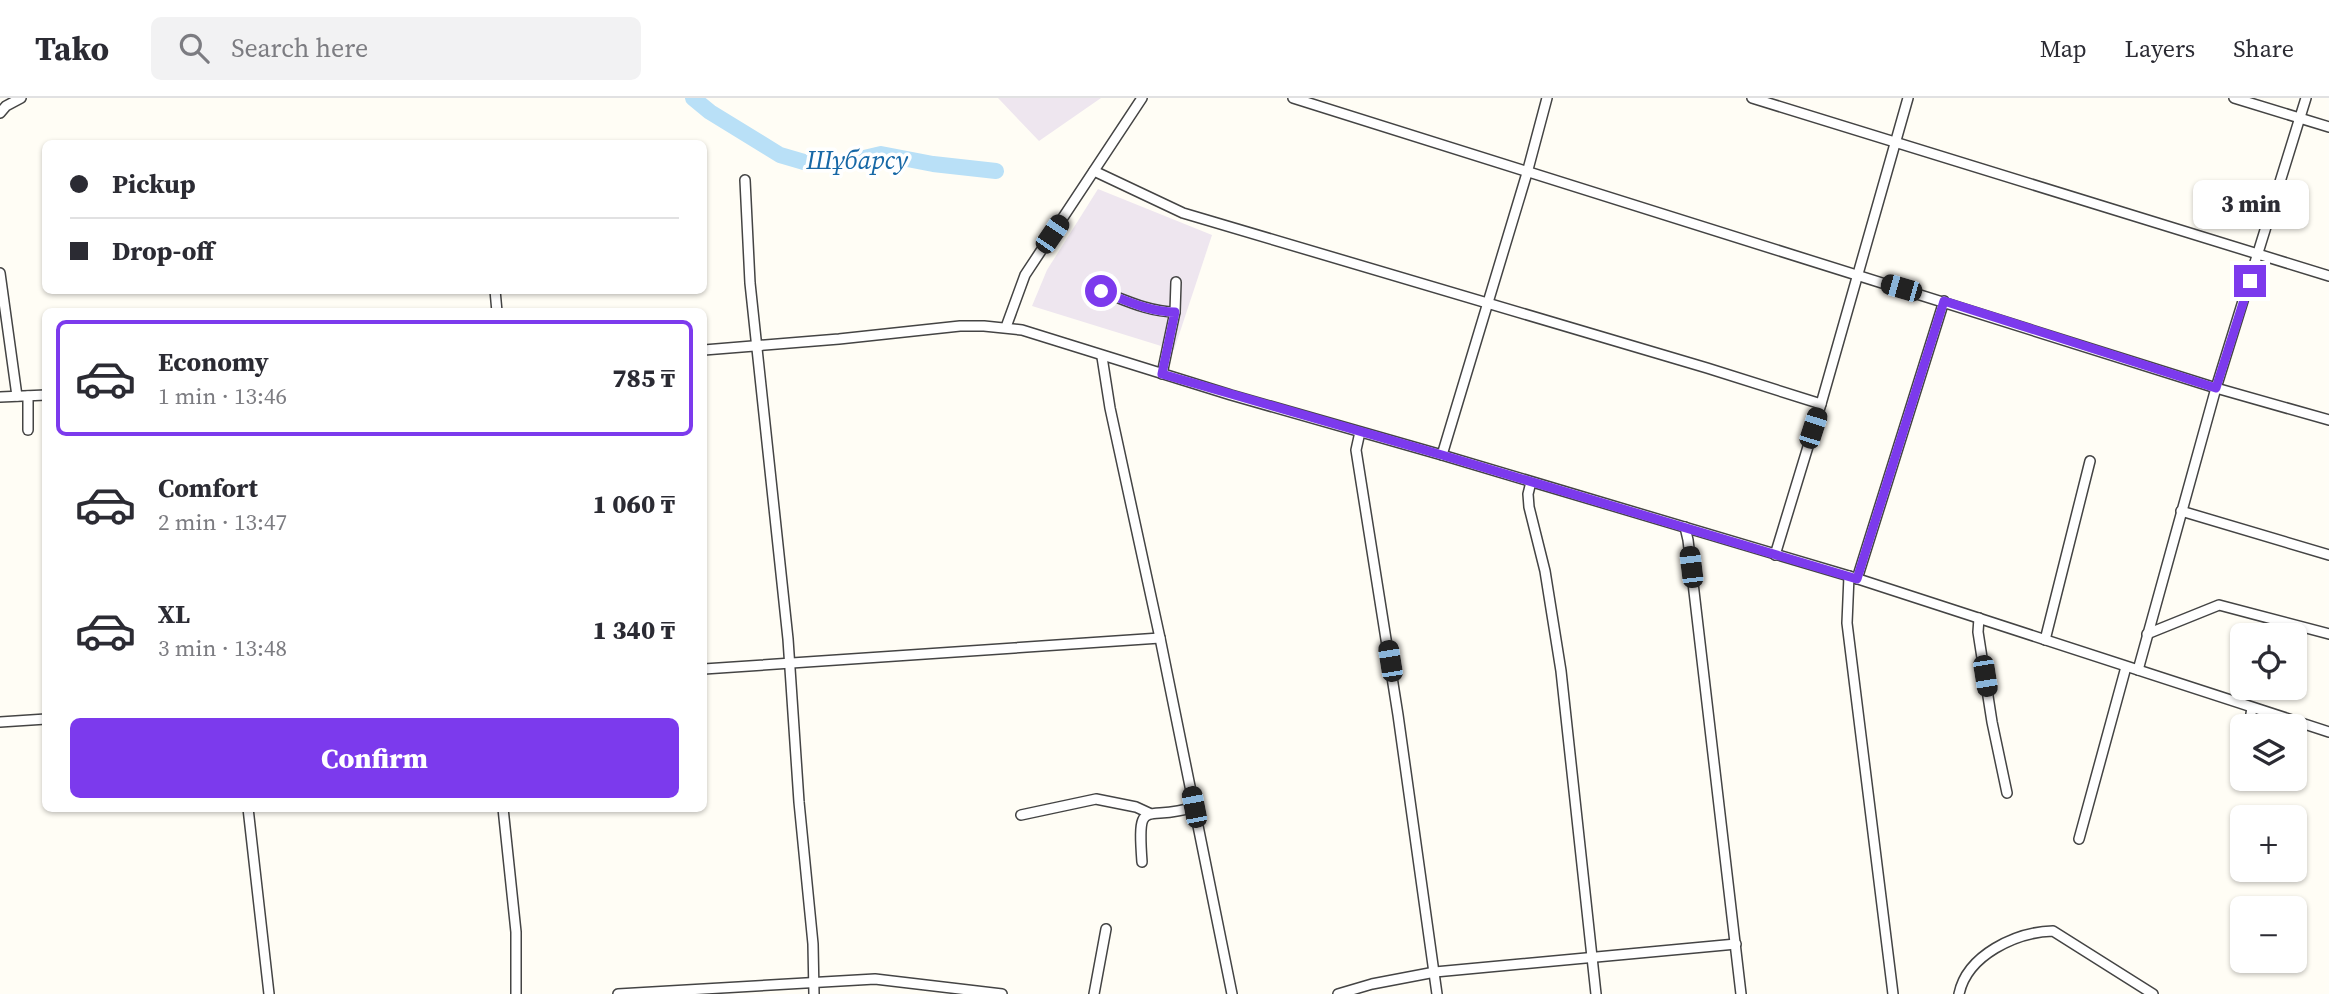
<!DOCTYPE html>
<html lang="en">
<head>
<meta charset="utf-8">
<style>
  :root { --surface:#fff; --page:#f2f2f3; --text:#2b2b33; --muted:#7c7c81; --line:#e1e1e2; --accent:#7c3aed }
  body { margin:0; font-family:"Source Serif 4",serif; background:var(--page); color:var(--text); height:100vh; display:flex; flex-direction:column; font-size:26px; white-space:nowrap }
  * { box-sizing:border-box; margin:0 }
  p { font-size:23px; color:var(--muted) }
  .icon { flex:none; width:38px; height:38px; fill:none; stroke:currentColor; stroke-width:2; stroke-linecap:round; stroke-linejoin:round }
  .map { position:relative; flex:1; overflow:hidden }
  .drawer { position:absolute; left:42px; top:210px; width:665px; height:504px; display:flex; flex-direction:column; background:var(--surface); border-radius:10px; box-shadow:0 2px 5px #0004 }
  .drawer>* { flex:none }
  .guide { position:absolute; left:42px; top:42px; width:665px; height:154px; border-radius:10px; box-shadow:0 2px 5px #0004; display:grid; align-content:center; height:154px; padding:0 28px; background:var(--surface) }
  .controls { position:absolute; left:2230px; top:525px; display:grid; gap:14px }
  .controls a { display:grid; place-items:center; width:77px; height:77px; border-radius:10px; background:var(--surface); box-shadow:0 2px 5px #0004; font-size:35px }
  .end { position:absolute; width:32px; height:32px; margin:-16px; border:9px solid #7c3aed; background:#fff; box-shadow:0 0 0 4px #fff }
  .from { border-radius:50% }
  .bubble { position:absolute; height:49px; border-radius:10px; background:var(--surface); box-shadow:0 2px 5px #0004; font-size:23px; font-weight:800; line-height:49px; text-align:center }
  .car { position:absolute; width:21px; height:42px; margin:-21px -10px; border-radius:9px; box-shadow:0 0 5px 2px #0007; background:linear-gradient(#222 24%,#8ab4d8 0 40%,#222 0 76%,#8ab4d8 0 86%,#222 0) }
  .guide b { display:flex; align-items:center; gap:24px; height:66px; font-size:26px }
  .guide b+b { border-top:2px solid var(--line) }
  .guide i { width:18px; height:18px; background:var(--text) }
  ul { padding:12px 0 0; list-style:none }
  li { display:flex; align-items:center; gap:21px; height:116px; margin:0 14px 10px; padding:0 14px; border:4px solid transparent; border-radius:10px }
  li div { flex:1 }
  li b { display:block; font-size:26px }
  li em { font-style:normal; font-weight:800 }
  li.on { border-color:var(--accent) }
  li>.icon { width:63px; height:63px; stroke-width:1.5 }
  .button { display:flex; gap:14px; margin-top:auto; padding:14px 28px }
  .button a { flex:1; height:80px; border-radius:10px; background:var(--accent); color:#fff; font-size:28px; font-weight:800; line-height:80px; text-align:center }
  header { display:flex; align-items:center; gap:42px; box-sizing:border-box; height:98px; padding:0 35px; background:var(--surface); border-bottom:2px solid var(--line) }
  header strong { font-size:33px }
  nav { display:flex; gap:38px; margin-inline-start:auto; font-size:24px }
  .search { width:490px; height:63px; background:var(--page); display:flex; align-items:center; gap:18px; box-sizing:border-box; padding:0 24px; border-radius:10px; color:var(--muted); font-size:26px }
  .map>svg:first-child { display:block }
</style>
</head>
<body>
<header>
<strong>Tako</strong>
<div class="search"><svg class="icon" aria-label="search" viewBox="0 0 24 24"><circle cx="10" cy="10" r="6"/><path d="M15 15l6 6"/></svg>Search here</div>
<nav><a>Map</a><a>Layers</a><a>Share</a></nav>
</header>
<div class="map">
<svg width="2329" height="896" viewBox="0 0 2329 896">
  <rect width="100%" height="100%" fill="#fffdf5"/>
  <g fill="#eee6ef">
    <polygon points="998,0 1101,0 1039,43"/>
    <polygon points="1098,91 1212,137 1174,252 1032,208 1047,172"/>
  </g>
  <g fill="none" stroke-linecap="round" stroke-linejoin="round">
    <polyline stroke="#b9e0f7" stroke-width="16" points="693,0 710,14 780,57 804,64 843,65 881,56 933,66 996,73"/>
    <g stroke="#444" stroke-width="12">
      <g id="minor">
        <polyline points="1293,0 2216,290 2329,322"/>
        <polyline points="1752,0 2329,178"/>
        <polyline points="2234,0 2329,29"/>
        <polyline points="0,15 6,8 21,0"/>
        <polyline points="1094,73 1183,115 1707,270 1821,306"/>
        <polyline points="745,82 750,185 788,541 799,704 813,846 814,896"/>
        <polyline points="0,175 17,298"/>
        <polyline points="495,192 497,214"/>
        <path d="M 1101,193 C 1125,202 1149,214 1175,214"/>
        <polyline points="1006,229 1025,177 1142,0"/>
        <polyline points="704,252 839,241 960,228 984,228 1022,232 1231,297 1442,357 1849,478 2329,634"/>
        <polyline points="1102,259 1110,310 1160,540 1232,896"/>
        <polyline points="1162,276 1175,214 1176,184"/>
        <polyline points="0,299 46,297"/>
        <polyline points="28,332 28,298"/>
        <polyline points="1360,334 1356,352 1398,617 1437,896"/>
        <polyline points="1442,357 1527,75 1547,0"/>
        <polyline points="1531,384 1528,396 1529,409 1545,473 1561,573 1596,896"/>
        <polyline points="2181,413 2329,457"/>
        <polyline points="1685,429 1688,442 1741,896"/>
        <polyline points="1775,457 1821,306 1908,0"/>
        <polyline points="1849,478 1847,525 1893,896"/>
        <polyline points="1857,481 1944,203"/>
        <polyline points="1979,520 1978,534 1992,624 2007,695"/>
        <polyline points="2147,536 2219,507 2329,536"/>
        <polyline points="2045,542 2090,363"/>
        <polyline points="704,571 1160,540"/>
        <polyline points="2138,572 2216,290 2306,0"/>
        <polyline points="0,624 46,621"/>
        <polyline points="2249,628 2252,610"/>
        <polyline points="248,710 269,896"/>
        <polyline points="503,710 516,834 516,896"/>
        <polyline points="1021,717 1096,701 1136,709 1149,715"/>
        <polyline points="2079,741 2126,569"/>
        <path d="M 1142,764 C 1137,696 1145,725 1194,709"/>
        <polyline points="618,896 875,881 1002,896"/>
        <polyline points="1094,896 1106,831"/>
        <polyline points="1338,896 1372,886 1435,874 1736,846"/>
        <path d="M 1959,896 C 1967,857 2016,834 2053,833 L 2153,896"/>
      </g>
    </g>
    <use href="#minor" stroke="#fff" stroke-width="9"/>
  </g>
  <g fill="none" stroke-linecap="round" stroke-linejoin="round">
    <path stroke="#7c3aed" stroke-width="9" d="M 1101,193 C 1125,202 1149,214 1175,214 L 1162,276 L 1442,357 L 1857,481 L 1944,203 L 2216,290 L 2250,183"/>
  </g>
  <g text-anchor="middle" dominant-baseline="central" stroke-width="7" stroke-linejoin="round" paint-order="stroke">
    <g font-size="26" font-style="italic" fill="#1768a6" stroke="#fff">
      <text x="857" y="62">Шұбарсу</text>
    </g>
  </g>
</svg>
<div class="controls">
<a><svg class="icon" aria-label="locate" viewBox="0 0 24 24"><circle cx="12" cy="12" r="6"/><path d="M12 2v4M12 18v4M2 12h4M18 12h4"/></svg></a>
<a><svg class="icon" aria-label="layers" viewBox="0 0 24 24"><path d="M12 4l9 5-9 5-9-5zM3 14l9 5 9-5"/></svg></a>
<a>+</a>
<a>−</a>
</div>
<i class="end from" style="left:1101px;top:193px"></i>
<i class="end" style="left:2250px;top:183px"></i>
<div class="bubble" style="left:2193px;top:82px;width:116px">3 min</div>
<i class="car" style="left:1052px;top:136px;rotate:34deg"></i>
<i class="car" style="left:1901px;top:190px;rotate:286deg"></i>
<i class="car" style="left:1813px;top:330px;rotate:18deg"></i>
<i class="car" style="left:1691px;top:469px;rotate:353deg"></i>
<i class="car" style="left:1390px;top:563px;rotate:351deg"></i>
<i class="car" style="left:1985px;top:578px;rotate:171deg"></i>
<i class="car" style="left:1194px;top:709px;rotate:349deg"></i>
<div class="guide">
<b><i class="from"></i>Pickup</b>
<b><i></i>Drop-off</b>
</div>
<section class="drawer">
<ul>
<li class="on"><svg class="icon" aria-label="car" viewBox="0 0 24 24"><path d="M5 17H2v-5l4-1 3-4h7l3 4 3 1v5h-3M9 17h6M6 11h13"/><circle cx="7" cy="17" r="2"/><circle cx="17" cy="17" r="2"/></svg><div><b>Economy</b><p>1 min · 13:46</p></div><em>785 ₸</em></li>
<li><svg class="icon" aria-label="car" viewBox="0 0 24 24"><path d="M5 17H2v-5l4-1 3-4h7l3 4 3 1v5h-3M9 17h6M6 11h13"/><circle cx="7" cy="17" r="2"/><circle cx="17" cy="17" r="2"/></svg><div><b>Comfort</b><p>2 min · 13:47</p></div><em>1 060 ₸</em></li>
<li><svg class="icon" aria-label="car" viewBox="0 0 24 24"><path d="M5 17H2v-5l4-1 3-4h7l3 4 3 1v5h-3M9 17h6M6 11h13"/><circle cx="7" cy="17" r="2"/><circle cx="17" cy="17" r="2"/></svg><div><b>XL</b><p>3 min · 13:48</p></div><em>1 340 ₸</em></li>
</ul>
<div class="button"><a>Confirm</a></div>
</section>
</div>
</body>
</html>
